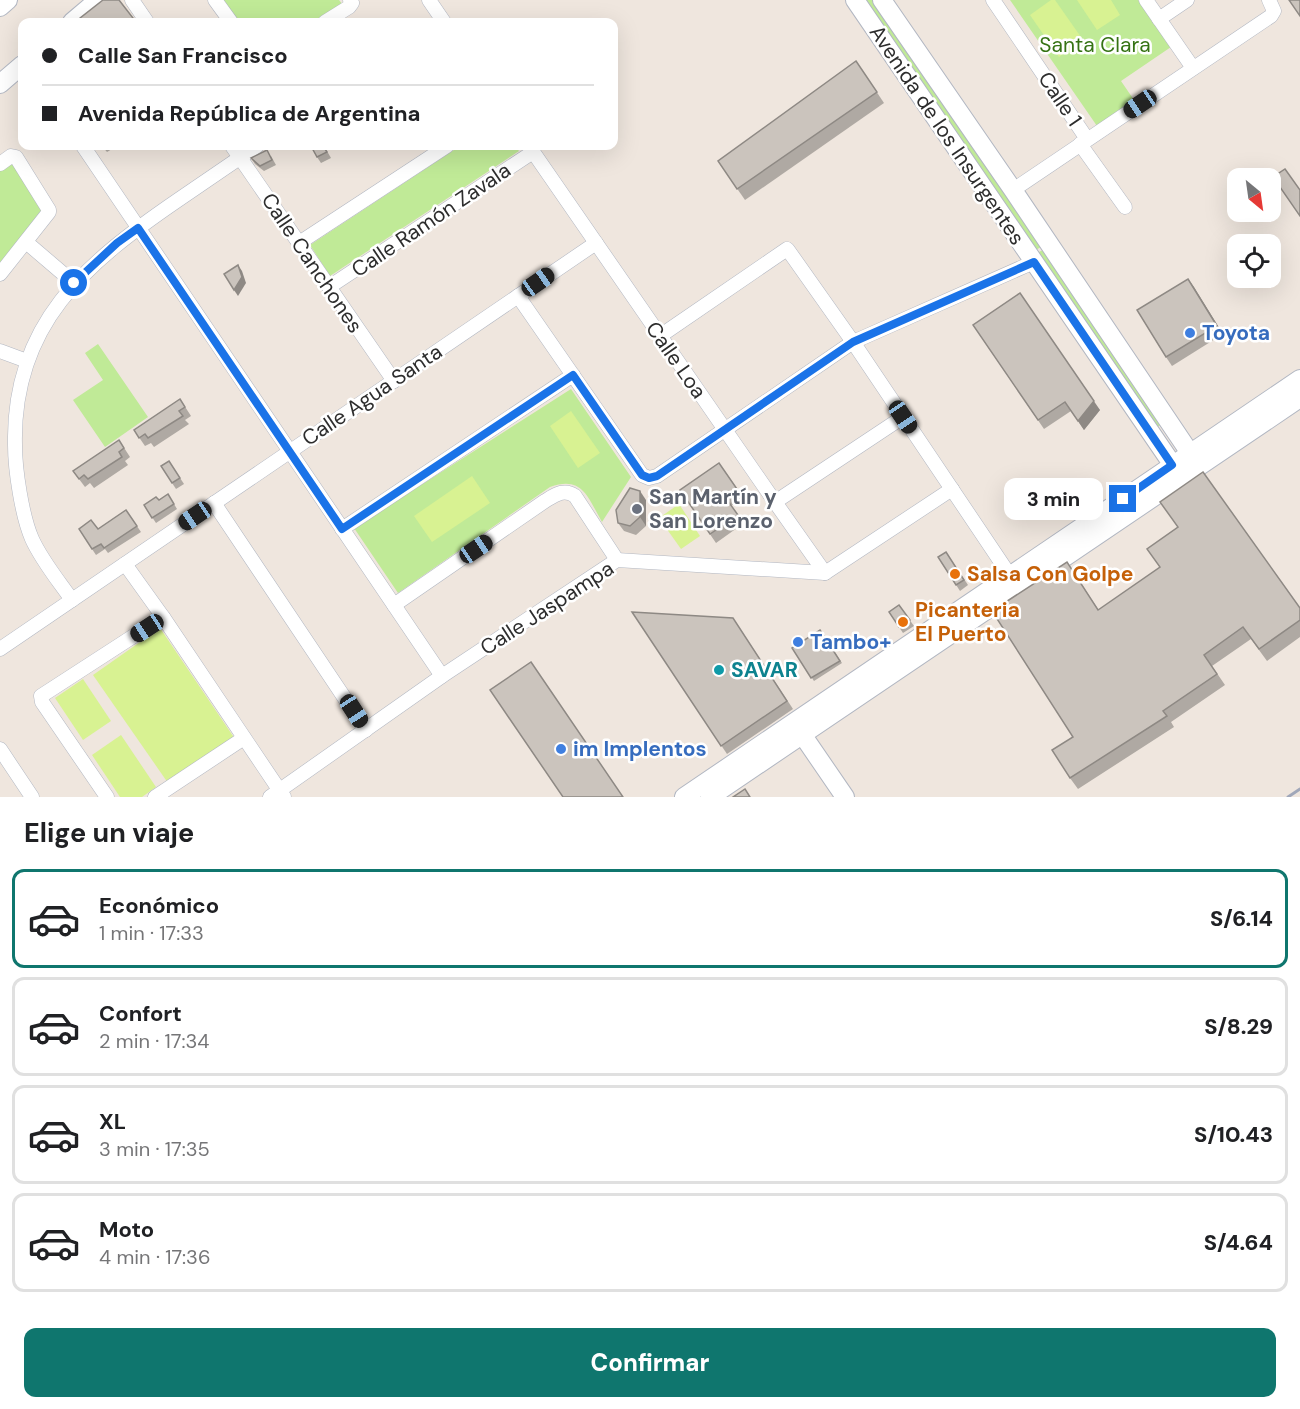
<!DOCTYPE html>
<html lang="es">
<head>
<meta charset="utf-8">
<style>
  :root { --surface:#fff; --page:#f6f6f6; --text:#202124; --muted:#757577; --line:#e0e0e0; --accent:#0f766e }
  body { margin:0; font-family:"DM Sans",sans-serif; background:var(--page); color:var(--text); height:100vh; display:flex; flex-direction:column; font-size:22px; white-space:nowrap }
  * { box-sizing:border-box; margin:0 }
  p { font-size:20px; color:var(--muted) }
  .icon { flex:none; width:33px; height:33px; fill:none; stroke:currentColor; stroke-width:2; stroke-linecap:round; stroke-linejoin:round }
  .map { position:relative; height:797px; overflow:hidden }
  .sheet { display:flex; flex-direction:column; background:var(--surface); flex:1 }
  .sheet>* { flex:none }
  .banner { position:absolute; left:18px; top:18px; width:600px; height:132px; border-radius:12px; box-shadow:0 6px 24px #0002; display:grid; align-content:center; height:132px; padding:0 24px; background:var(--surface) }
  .needle { width:39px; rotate:151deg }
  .fabs { position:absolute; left:1227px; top:168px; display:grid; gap:12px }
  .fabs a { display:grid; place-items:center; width:54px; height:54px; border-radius:12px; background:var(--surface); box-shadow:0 6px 24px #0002; font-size:30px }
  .end { position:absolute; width:27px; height:27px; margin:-14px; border:8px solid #1a73e8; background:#fff; box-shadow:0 0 0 3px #fff }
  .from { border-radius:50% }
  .bubble { position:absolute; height:42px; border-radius:12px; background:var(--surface); box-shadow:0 6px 24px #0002; font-size:20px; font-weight:800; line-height:42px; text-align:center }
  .car { position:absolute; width:18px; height:36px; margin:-18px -9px; border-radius:8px; box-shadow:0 0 4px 2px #0007; background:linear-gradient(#222 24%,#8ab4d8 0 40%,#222 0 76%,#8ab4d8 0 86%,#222 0) }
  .banner b { display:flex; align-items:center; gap:21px; height:57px; font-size:22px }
  .banner b+b { border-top:2px solid var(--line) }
  .banner i { width:15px; height:15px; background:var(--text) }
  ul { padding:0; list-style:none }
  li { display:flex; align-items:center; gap:18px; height:99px; margin:0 12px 9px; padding:0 12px; border:3px solid var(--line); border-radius:12px }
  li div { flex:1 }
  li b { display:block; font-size:22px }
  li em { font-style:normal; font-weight:800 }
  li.active { border-color:var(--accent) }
  li>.icon { width:54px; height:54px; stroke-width:1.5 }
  h2 { padding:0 24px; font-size:27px; line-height:72px }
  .action { display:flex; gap:12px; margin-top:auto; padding:12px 24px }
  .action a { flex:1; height:69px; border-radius:12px; background:var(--accent); color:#fff; font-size:24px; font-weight:800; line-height:69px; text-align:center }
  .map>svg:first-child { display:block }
</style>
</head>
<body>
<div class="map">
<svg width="1300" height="797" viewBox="0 0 1300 797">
  <rect width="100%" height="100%" fill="#efe6de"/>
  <g fill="#c0ea97">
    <polygon points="222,0 339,0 343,5 318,22 237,22"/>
    <polygon points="862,0 873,0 1041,247 1034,251"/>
    <polygon points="1010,0 1138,0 1171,47 1121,81 1134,100 1097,126"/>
    <polygon points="460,146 515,146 519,151 330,276 310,245"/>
    <polygon points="14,163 45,209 0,267 0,169"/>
    <polygon points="1043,250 1163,424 1155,428 1037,253"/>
    <polygon points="98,344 148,417 105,447 73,400 103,380 85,353"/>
    <path d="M 571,389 L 631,477 L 602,522 C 588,498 583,475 550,487 L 398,593 L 354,528 Z"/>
  </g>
  <g fill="#d8f292">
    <polygon points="1051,0 1055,0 1083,40 1059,57 1030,15"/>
    <polygon points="1077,0 1111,0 1120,15 1097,30"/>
    <polygon points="571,411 600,453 578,468 550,426"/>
    <polygon points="472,476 490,503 432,542 414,516"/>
    <polygon points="679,504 700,536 681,549 659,518"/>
    <polygon points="160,628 235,739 168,783 93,675"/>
    <polygon points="83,679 111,721 83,740 55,698"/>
    <polygon points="121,735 156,787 142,797 120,797 92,755"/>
  </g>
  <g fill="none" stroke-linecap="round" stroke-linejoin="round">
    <g stroke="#b2b7c2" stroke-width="15">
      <g id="street">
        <polyline points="132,0 147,22"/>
        <polyline points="215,0 231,22"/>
        <polyline points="429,0 444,22"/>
        <polyline points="993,0 1087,139"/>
        <polyline points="1146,0 1193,68"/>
        <polyline points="1159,19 1187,0"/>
        <polyline points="325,22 349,7 352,3 350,0"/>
        <polyline points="1080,144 1125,207"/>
        <polyline points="83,146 442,676"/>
        <polyline points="232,146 394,381"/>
        <polyline points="529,146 775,502 825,573"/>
        <polyline points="0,164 11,156 16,157 49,210 49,212 0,274"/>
        <polyline points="1013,190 1271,16 1274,11 1269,0"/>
        <polyline points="26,242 74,283"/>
        <polyline points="299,243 447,146"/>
        <polyline points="329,287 533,152"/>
        <polyline points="518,296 642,475 649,478 657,476 853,342 1034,262"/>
        <polyline points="660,336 787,249 788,250 853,342 1015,583"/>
        <polyline points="0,351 27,361"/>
        <polyline points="775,502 903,417"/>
        <polyline points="214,503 366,730"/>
        <polyline points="342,529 573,375"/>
        <polyline points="125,564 163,617 284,797"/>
        <path d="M 72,600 C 58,580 42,561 32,539 C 22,516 15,470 15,445 C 12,324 86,263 178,200 C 204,182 231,164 257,146"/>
        <path d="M 394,605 L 545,501 C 555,495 564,488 575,496 L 617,560"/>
        <polyline points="0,649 596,243"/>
        <polyline points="0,749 32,797"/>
        <polyline points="107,797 42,702 41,696 163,617"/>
        <polyline points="155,797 244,738"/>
        <polyline points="270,797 442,676 617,560 825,573 952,489"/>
      </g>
    </g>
    <g stroke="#b2b7c2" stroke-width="20">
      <g id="secondary">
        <polyline points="855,0 1179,474"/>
        <polyline points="882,0 1013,190 1196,462"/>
        <polyline points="0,7 8,0"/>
        <polyline points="72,22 98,0"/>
        <polyline points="0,84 22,65"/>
        <polyline points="795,724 845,797"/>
        <polyline points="684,797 1300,379"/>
        <polyline points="710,797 1300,398"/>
      </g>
    </g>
    <use href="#street" stroke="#fff" stroke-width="14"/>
    <use href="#secondary" stroke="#fff" stroke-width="18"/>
    <polyline stroke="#a0a7b9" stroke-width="3" points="1288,797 1300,789"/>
  </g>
  <g fill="#afa9a3">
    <polygon points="119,0 136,22 76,22"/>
    <polygon points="864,73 884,103 745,200 718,161"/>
    <polygon points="102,146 117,146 107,152"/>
    <polygon points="324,146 331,158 321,163 317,157"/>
    <polygon points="271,156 276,165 264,171 255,164 251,158"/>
    <polygon points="1188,279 1223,334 1172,366 1166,357"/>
    <polygon points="973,325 1100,410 1084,430 1071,411 1044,429"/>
    <polygon points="180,399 191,416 185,420 189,424 154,447 151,443 145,446 134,430"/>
    <polygon points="119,440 130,457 125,461 128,465 94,488 90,483 85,487 73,471"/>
    <polygon points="169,461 184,484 176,489 161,466"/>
    <polygon points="719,463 743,497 731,506 744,523 716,543 680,490"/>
    <polygon points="168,494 177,509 156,523 144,505 159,500"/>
    <polygon points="646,500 646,526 636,535 624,531 618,523"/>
    <polygon points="126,510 141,532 108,553 105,549 96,555 92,549 98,529"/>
    <polygon points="946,552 968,585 960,591 938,557"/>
    <polygon points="1075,574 1098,609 1300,608 1300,637 1267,661 1251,639 1212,666 1225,685 1171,722 1174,727 1078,789 1070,778 1073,737"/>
    <polygon points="899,605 914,626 903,633 889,612"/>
    <polygon points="632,612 733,618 793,709 727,754"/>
    <polygon points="820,630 842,663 814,681 792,648"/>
  </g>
  <g fill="#8e8984">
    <polygon points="238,265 242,271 246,283 238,296 234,290"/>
    <polygon points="1188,279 1194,287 1223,334 1217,326"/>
    <polygon points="1020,293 1100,410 1084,430 1078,421"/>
    <polygon points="640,491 646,500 646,526 640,517"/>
  </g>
  <g fill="#cbc4bd" stroke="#8e8984" stroke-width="1.5">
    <polygon points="103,0 119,0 133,18 127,22 75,22"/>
    <polygon points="1289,0 1300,0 1300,16"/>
    <polygon points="856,61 877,92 737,189 718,161"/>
    <polygon points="311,146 323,146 327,152 317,157"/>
    <polygon points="267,150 272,160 260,166 251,158"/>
    <polygon points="1285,169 1300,190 1300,216 1273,177"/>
    <polygon points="238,265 242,277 234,290 224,274"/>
    <polygon points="1188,279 1217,326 1166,357 1137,310"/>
    <polygon points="1020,293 1094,401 1078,421 1065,402 1038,420 973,325"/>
    <polygon points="180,399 185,407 179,411 183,416 148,438 145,434 139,438 134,430"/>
    <polygon points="119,440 124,448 119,452 122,457 88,479 84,475 79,479 73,471"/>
    <polygon points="169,461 180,478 172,483 161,466"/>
    <polygon points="719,463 737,489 725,497 738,515 710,534 680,490"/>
    <polygon points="1203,472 1300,608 1300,620 1259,649 1243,627 1204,655 1217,674 1163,711 1167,716 1070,778 1052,750 1073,737 992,611 1067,562 1098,610 1160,567 1147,549 1178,527 1160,502"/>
    <polygon points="630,488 640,491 640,517 630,526 618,523 616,510"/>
    <polygon points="168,494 174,504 152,518 144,505 156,497 159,500"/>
    <polygon points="126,510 137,526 104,548 101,544 92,549 79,529 91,520 98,529"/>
    <polygon points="946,552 964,580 956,585 938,557"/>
    <polygon points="899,605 910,620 899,627 889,612"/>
    <polygon points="632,612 733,618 787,701 721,746"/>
    <polygon points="820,630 840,661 811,678 792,648"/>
    <polygon points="531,662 623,797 563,797 490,690"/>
    <polygon points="745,789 750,797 733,797"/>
  </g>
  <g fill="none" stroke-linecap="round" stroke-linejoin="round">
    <polyline stroke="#1a73e8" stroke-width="8" points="74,283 117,243 138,228 342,529 573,375 642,475 649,478 657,476 853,342 1034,262 1172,465 1123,499"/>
  </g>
  <g fill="#3f7fe0" stroke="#fff" stroke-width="2">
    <circle cx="1190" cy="333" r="6"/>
    <circle cx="798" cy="642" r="6"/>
    <circle cx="561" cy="749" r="6"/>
  </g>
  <circle fill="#6b7280" stroke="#fff" stroke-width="2" cx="637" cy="509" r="6"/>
  <g fill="#e8710a" stroke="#fff" stroke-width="2">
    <circle cx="955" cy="574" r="6"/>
    <circle cx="903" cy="622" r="6"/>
  </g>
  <circle fill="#0f9aa8" stroke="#fff" stroke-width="2" cx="719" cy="670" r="6"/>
  <g text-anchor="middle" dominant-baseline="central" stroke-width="5" stroke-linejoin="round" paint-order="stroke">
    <g font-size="21" fill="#367314" stroke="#fff">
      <text x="1095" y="45">Santa Clara</text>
    </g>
    <g font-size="21" fill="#2d2d2d" stroke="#fff">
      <text transform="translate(1060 99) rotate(56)">Calle 1</text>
      <text transform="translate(947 135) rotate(56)">Avenida de los Insurgentes</text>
      <text transform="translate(431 220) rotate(-34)">Calle Ramón Zavala</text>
      <text transform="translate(312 263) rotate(56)">Calle Canchones</text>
      <text transform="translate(676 360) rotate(55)">Calle Loa</text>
      <text transform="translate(372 395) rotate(-34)">Calle Agua Santa</text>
      <text transform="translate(547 608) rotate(-33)">Calle Jaspampa</text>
    </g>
    <g font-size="21" font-weight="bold" fill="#366cbe" stroke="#fff" text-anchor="start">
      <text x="1202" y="333">Toyota</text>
      <text x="810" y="642">Tambo+</text>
      <text x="573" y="749">im Implentos</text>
    </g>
    <g font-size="21" font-weight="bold" fill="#5b616d" stroke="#fff" text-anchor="start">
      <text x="649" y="497">San Martín y<tspan x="649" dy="24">San Lorenzo</tspan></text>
    </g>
    <g font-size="21" font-weight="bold" fill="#c56008" stroke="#fff" text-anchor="start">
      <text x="967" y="574">Salsa Con Golpe</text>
      <text x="915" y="610">Picanteria<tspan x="915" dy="24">El Puerto</tspan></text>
    </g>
    <g font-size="21" font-weight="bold" fill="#0d838f" stroke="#fff" text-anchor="start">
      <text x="731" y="670">SAVAR</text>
    </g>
  </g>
</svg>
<div class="fabs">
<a><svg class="needle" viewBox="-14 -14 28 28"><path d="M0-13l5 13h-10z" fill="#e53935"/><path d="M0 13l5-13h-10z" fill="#757577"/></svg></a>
<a><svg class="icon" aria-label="locate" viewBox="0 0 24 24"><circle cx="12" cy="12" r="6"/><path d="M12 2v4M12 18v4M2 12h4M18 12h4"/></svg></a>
</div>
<i class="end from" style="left:74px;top:283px"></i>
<i class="end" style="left:1123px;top:499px"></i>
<div class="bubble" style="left:1004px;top:478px;width:99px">3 min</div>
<i class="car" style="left:1140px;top:104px;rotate:236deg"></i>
<i class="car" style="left:538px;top:282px;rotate:55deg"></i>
<i class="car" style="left:903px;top:417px;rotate:146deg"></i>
<i class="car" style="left:195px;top:516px;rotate:236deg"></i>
<i class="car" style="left:476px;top:549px;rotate:56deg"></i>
<i class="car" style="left:147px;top:628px;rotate:237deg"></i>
<i class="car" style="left:354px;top:711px;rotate:147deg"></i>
<div class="banner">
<b><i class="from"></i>Calle San Francisco</b>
<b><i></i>Avenida República de Argentina</b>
</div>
</div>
<section class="sheet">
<h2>Elige un viaje</h2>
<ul>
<li class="active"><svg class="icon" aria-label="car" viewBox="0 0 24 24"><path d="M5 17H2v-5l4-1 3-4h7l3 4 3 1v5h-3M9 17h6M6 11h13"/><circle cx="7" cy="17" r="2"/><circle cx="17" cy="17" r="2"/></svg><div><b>Económico</b><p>1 min · 17:33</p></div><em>S/6.14</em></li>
<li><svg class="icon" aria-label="car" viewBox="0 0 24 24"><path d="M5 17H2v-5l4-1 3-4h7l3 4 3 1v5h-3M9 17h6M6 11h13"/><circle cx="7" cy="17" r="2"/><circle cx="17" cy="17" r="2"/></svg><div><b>Confort</b><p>2 min · 17:34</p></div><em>S/8.29</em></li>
<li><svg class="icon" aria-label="car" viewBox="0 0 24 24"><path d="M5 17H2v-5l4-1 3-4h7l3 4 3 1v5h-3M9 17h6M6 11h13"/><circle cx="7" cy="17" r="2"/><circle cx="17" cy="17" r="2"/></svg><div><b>XL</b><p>3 min · 17:35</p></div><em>S/10.43</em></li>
<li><svg class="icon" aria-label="car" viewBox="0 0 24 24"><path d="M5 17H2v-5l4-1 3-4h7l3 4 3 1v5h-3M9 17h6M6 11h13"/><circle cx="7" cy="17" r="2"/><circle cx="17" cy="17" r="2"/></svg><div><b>Moto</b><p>4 min · 17:36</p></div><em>S/4.64</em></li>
</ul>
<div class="action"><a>Confirmar</a></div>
</section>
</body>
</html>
